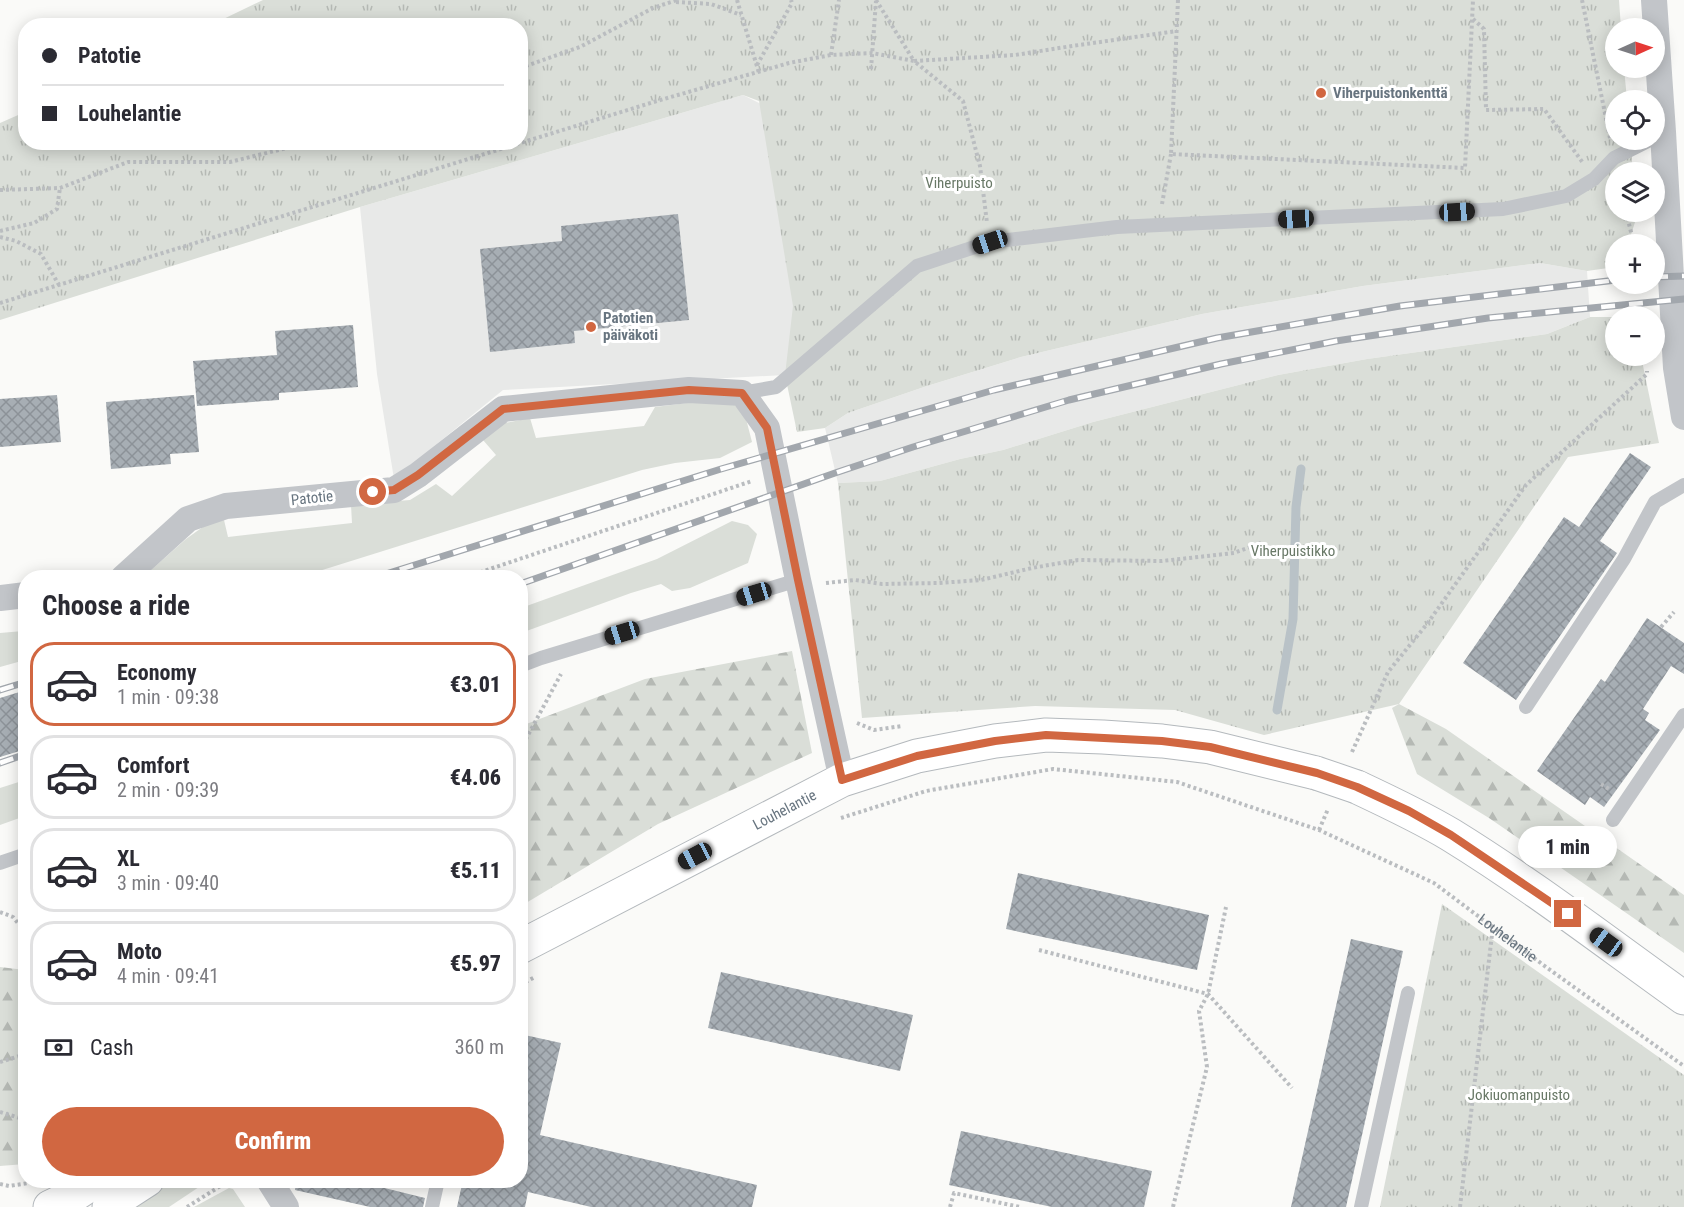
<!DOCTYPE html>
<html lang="en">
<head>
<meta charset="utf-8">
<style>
  :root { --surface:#fff; --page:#f7f7f7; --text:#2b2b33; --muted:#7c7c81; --line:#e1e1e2; --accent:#d16741 }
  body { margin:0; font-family:"Roboto Condensed",sans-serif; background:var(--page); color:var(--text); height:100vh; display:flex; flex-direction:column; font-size:22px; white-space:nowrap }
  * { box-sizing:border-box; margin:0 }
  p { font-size:20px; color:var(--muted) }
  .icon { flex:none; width:33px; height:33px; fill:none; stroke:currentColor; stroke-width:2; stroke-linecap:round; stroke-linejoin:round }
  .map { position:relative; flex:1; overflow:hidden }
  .sheet { position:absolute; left:18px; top:570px; width:510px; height:618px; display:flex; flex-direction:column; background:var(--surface); border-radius:24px; box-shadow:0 3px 15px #0003 }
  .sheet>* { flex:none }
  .hud { position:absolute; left:18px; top:18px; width:510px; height:132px; border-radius:24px; box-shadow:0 3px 15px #0003; display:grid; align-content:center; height:132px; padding:0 24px; background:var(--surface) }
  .needle { width:39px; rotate:87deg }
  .buttons { position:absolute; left:1605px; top:18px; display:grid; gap:12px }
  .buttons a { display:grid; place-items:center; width:60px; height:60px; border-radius:50%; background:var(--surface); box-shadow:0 3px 15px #0003; font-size:30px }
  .end { position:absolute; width:27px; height:27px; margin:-14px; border:8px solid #d16741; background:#fff; box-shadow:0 0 0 3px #fff }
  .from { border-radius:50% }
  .bubble { position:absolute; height:42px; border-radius:21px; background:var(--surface); box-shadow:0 3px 15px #0003; font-size:20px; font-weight:800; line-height:42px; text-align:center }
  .car { position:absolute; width:18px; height:36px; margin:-18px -9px; border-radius:8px; box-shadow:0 0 4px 2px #0007; background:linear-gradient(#222 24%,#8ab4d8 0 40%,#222 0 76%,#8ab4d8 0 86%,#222 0) }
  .hud b { display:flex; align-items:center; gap:21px; height:57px; font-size:22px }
  .hud b+b { border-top:2px solid var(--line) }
  .hud i { width:15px; height:15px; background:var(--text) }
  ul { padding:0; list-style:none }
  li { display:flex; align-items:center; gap:18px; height:84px; margin:0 12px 9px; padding:0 12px; border:3px solid var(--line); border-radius:24px }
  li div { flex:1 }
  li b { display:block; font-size:22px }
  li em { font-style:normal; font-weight:800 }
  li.current { border-color:var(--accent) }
  li>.icon { width:54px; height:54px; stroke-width:1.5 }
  h2 { padding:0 24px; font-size:27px; line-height:72px }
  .pay { display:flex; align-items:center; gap:15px; height:66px; padding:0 24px; font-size:22px }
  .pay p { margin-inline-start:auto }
  .button { display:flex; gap:12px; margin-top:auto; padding:12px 24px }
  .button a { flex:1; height:69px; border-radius:36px; background:var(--accent); color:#fff; font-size:24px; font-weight:800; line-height:69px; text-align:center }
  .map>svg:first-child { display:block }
</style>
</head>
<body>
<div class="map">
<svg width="1684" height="1207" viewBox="0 0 1684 1207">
  <defs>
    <pattern id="forest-firs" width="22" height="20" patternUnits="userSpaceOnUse" patternTransform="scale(1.5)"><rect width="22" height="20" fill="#daded8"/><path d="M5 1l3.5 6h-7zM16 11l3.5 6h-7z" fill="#b5b9b4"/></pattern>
    <pattern id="park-tufts" width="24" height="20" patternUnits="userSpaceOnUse" patternTransform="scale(1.5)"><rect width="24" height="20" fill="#daded8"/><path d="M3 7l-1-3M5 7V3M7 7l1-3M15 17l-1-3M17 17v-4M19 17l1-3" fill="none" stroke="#b5b9b4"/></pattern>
    <pattern id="building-cross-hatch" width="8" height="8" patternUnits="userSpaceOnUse" patternTransform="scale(1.5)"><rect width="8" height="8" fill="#a7aeb4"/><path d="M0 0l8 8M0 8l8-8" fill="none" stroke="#8c9298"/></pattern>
  </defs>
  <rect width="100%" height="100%" fill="#fafaf8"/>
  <g fill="#e8e9e8">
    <polygon points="743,95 765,106 851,250 785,375 503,390 394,479 377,374 360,207"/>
    <polygon points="1540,263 1587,271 1590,317 1547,334 1367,359 1278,375 1093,422 1003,450 960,459 880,481 838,483 825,428 848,413 927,386 1021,357 1202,314 1363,286"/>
  </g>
  <g fill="#daded8">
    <polygon points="711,400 731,402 744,411 752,442 720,458 675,463 642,470 300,577 142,578 186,539 207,524 224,520 228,537 352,523 351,505 410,500 436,484 452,496 496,455 483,440 500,424 530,418 536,438 644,426 655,407"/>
    <polygon points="732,521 748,525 757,534 748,563 690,588 672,591 661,584 631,593 521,633 521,608 657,559"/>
    <polygon points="23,612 25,612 25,660 0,667 0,633 23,631"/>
    <polygon points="25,780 25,816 0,825 0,788"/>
    <polygon points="168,1181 208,1181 169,1207 131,1207 159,1184"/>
    <polygon points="229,1188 233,1189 245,1207 194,1207"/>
  </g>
  <g fill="url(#forest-firs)">
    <polygon points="792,651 812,753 658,824 521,906 521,726 645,679"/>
    <polygon points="1399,704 1446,729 1684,895 1684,953 1489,818 1417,774 1392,708"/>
    <polygon points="0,967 25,970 25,1164 0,1166"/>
  </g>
  <g fill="url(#park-tufts)">
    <polygon points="263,0 1619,0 1621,28 1616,28 1616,68 1624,68 1627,100 1616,100 1616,140 1630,140 1633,172 1616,172 1616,212 1636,212 1636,219 1628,244 1616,244 1615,267 1587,271 1540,263 1363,286 1202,314 1021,357 927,386 848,413 825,428 797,432 785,375 793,306 759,101 743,95 360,207 0,320 0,123 25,112 26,142 520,142 520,26 211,25"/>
    <polygon points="1590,317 1615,317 1616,356 1641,356 1659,443 1568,457 1399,704 1264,735 1175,710 1035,706 862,718 838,483 880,481 960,459 1003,450 1093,422 1278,375 1367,359 1547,334"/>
    <polygon points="1442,904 1684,1075 1684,1207 1380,1207"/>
  </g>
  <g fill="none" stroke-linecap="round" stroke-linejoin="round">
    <polyline stroke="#b9c2c7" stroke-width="9" points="1277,710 1293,619 1296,507 1301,469"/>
  </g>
  <g fill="url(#building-cross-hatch)">
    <polygon points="678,214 689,320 574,331 575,343 490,352 480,249 562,241 561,226"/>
    <polygon points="353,325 358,387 279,393 279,400 197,406 193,361 277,355 275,331"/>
    <polygon points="57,395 61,442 0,447 0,399"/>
    <polygon points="194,395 199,452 170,454 171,464 111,469 106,402"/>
    <polygon points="1630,453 1651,467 1600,541 1617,553 1516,700 1463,663 1564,517 1579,527"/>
    <polygon points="1647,618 1684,643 1684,674 1671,666 1643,709 1649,713 1645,720 1660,730 1604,807 1590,797 1585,805 1537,771 1601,679 1605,682"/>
    <polygon points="26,690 26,749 0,757 0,698"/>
    <polygon points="1018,873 1209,915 1197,970 1006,929"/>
    <polygon points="1351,939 1403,951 1346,1207 1291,1207"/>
    <polygon points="721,972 913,1015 900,1071 708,1028"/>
    <polygon points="520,1034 561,1043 540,1135 757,1185 752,1207 591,1207 528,1192 525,1207 457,1207 463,1180 520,1180"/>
    <polygon points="961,1131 1152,1171 1144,1207 1052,1207 949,1185"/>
    <polygon points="296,1180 352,1180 425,1198 423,1207 370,1207 295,1190"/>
  </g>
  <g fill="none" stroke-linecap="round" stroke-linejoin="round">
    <g stroke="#b4b9bd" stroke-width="35">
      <g id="secondary">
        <path d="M 1357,787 C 1389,802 1421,817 1451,835 C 1532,885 1607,943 1684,998"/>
        <path id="s2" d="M 520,947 L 842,780 L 917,756 L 995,741 L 1046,735 L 1103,737 L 1162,741 L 1210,747 L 1316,773"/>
        <polyline points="50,1207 71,1197 97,1180"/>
        <polyline points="109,1207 116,1200 147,1180"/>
      </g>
    </g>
    <g stroke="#babdc0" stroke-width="4" stroke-dasharray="3 3" stroke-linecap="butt">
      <polyline points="737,0 759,73"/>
      <polyline points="876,0 914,61 1015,55 1072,46 1177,31"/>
      <polyline points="1178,0 1171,154 1465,168 1473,0"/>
      <polyline points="1582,0 1610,138"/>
      <polyline points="676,2 711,4 741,15"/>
      <polyline points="1473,19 1484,29 1486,110 1544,109 1583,163"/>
      <polyline points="831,55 839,0"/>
      <polyline points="757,65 792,3 791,0"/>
      <polyline points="520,68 580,47 653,8 677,0"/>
      <polyline points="871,69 876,1"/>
      <polyline points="0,190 60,188 128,162 230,162 311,142"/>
      <polyline points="1162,204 1171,154"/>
      <polyline points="1626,212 1634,244"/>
      <polyline points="0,231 34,223 57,209 60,188"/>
      <polyline points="0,237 16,241 41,254 59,285"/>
      <polyline points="0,303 657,101 789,63 831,55 872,53 914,61 963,101 980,166 987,223"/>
      <polyline points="463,578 752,481"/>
      <polyline points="826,583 855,580 882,584 939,583 981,580 1032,568 1078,560 1162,561 1234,553 1261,543"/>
      <polyline points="1661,627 1674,612"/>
      <polyline points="857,723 874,730 902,726"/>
      <polyline points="520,750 561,674"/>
      <polyline points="1352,752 1388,672 1427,624 1526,485 1647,374 1647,371"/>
      <polyline points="1601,784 1609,789"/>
      <path id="s1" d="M 841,818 L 926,791 L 1053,769 L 1177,782 L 1319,830 L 1434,883 L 1542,964 L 1684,1066"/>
      <polyline points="1319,830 1328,809"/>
      <polyline points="0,912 13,917 26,933"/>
      <polyline points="1039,950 1208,994 1292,1088"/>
      <polyline points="520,985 535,977"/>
      <polyline points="0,1062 26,1054"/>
      <polyline points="0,1112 26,1120"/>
      <polyline points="0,1184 9,1186 29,1183"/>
      <polyline points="187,1207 230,1180"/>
      <polyline points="950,1207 954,1193 1020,1207"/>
      <polyline points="1173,1207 1207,1067 1199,1011 1208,994 1226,907"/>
      <polyline points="1460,1207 1493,926"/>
    </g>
    <g stroke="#c2c5c9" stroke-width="14">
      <polyline points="742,393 776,387 917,266 990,242 1117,227 1503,209 1566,196 1594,179 1614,158 1650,140"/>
      <polyline points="520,666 541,658 798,580"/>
      <polyline points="1526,707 1624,559 1655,502 1684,485"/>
      <polyline points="1613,820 1684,715"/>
      <polyline points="0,863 26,854"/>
      <polyline points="432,1207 438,1180"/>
      <polyline points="1361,1207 1408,993"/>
    </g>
    <g stroke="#c2c5c9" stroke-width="26">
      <polyline points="1654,0 1663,132 1676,368 1684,417"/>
      <polyline points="123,578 188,519 226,506 394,490 418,475 503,409 689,390 742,393 767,428 798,580 842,780"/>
      <polyline points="0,598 26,595"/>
      <polyline points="269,1180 286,1207"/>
    </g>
    <use href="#secondary" stroke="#fff" stroke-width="33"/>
    <g stroke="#a2a7ad" stroke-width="7">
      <g id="rail">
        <polyline points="1654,277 1684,276"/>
        <polyline points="373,578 721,469 994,390 1217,338 1400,306 1616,280"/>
        <polyline points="520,584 835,473 913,447 1069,400 1221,364 1336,341 1488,318 1684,299"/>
        <polyline points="0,690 26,682"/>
        <polyline points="0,763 26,754"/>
      </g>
    </g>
    <use href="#rail" stroke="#fff" stroke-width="4.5" stroke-dasharray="14" stroke-linecap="butt"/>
    <g stroke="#b4b9bd" stroke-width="35" stroke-linecap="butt">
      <polyline id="secondary-bridge" points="1316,773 1357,787"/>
    </g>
    <use href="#secondary-bridge" stroke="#fff" stroke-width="33"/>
  </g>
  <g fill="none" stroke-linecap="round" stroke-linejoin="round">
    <polyline stroke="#d16741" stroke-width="8" points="373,492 394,490 418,475 503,409 689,390 742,393 767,428 798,580 842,780 917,756 995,741 1046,735 1162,741 1210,747 1317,773 1357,787 1409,811 1451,835 1568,914"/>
  </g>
  <g fill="#d16741" stroke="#fff" stroke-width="2">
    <circle cx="1321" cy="93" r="6"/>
    <circle cx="591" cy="327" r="6"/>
  </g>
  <g text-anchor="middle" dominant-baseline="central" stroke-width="6" stroke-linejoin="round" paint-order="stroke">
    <g font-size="15" font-weight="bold" fill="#67747f" stroke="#fff" text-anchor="start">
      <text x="1333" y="93">Viherpuistonkenttä</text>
      <text x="603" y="318">Patotien<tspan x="603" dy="17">päiväkoti</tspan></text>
    </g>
    <g font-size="15" fill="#687866" stroke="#fff">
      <text x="959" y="183">Viherpuisto</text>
      <text x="1293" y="551">Viherpuistikko</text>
      <text x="1519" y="1095">Jokiuomanpuisto</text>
    </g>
    <g font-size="15" fill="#67747f" stroke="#fff">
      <text transform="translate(312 498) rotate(-6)">Patotie</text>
      <text stroke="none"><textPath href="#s2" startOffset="298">Louhelantie</textPath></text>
      <text stroke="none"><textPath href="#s1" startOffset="711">Louhelantie</textPath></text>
    </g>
  </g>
</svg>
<div class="buttons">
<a><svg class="needle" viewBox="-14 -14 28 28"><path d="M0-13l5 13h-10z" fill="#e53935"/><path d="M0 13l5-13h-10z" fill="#7c7c81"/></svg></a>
<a><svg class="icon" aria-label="locate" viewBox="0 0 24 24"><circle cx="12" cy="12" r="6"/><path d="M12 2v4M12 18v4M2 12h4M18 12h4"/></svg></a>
<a><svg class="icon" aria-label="layers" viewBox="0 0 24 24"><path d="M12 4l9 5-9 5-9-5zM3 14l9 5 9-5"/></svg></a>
<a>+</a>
<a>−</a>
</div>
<i class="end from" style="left:373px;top:492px"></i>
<i class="end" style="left:1568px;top:914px"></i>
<div class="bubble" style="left:1518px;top:826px;width:99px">1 min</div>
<i class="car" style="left:1457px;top:212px;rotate:87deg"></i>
<i class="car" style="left:1296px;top:219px;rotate:267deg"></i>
<i class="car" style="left:990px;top:242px;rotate:252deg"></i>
<i class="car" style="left:754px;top:594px;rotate:253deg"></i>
<i class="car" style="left:622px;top:633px;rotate:253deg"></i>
<i class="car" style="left:695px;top:856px;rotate:242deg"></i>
<i class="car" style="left:1606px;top:942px;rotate:306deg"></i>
<div class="hud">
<b><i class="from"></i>Patotie</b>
<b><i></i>Louhelantie</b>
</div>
<section class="sheet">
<h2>Choose a ride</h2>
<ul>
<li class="current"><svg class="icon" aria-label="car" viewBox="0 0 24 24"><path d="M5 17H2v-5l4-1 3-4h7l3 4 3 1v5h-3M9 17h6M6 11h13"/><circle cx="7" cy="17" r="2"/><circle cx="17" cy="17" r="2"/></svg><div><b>Economy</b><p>1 min · 09:38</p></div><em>€3.01</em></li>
<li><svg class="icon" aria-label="car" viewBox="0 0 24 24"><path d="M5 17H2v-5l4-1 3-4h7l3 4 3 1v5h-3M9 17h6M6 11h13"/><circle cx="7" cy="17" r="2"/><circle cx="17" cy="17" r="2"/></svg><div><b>Comfort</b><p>2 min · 09:39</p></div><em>€4.06</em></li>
<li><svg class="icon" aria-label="car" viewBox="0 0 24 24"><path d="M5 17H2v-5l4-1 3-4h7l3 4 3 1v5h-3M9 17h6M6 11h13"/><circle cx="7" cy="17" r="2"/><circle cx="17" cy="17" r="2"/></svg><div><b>XL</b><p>3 min · 09:40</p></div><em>€5.11</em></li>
<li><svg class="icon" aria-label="car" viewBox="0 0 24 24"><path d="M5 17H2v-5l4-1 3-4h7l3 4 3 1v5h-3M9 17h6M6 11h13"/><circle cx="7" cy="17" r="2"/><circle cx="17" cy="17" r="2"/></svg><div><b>Moto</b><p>4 min · 09:41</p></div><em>€5.97</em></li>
</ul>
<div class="pay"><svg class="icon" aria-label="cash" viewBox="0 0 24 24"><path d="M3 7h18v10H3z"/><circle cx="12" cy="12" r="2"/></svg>Cash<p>360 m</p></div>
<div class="button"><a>Confirm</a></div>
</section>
</div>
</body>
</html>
